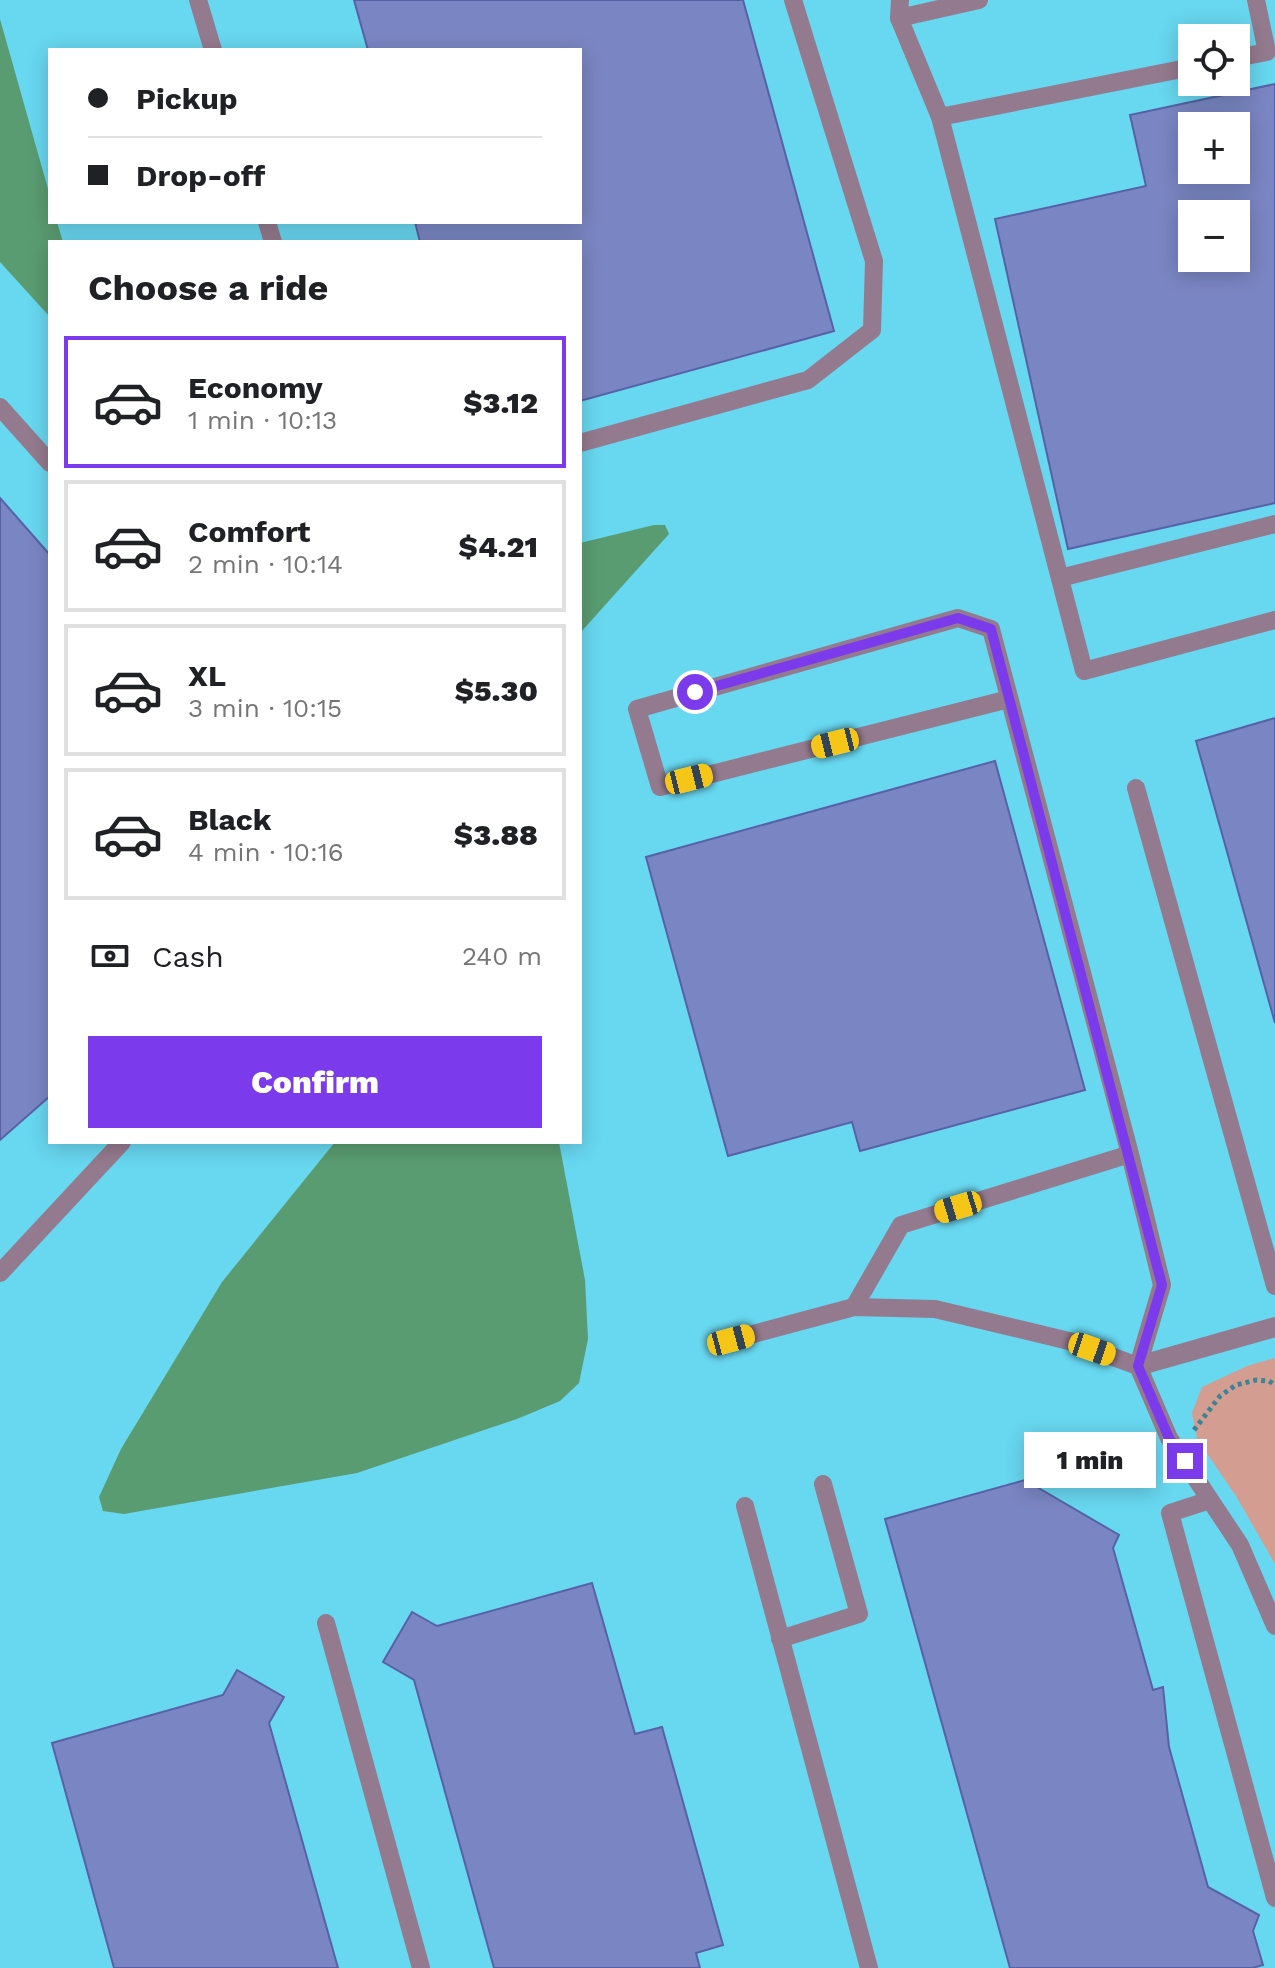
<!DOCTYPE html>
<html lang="en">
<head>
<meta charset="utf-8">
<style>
  :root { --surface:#fff; --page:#f2f2f2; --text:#202124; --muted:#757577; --line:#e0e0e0; --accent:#7c3aed }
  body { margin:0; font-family:"Work Sans",sans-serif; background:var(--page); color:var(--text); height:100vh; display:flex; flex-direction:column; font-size:30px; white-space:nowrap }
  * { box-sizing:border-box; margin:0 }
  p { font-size:26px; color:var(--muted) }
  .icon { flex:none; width:44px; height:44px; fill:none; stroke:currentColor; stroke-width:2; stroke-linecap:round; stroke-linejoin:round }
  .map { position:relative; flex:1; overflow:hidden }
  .panel { position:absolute; left:48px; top:240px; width:534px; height:904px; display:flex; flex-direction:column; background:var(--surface); border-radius:0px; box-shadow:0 4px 20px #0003 }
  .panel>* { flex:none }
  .banner { position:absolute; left:48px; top:48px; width:534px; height:176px; border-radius:0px; box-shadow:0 4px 20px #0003; display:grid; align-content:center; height:176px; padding:0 40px; background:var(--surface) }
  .buttons { position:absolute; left:1178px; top:24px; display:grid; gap:16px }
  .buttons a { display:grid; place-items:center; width:72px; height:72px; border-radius:0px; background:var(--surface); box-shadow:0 4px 20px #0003; font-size:40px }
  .end { position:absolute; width:36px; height:36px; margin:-18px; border:10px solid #7c3aed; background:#fff; box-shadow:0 0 0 4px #fff }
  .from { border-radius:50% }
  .bubble { position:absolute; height:56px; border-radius:0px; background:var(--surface); box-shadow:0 4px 20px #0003; font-size:26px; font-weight:800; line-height:56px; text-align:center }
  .car { position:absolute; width:24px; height:48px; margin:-24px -12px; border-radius:10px; box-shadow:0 0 6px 2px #0007; background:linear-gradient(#f5c518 24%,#345 0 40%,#f5c518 0 76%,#345 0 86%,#f5c518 0) }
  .banner b { display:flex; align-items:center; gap:28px; height:76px; font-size:30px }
  .banner b+b { border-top:2px solid var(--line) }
  .banner i { width:20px; height:20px; background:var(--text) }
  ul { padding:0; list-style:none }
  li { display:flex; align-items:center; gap:24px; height:132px; margin:0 16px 12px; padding:0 24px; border:4px solid var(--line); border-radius:0px }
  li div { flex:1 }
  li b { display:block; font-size:30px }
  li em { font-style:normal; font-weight:800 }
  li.current { border-color:var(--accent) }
  li>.icon { width:72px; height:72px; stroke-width:1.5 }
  h2 { padding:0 40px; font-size:36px; line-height:96px }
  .pay { display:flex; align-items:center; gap:20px; height:88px; padding:0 40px; font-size:30px }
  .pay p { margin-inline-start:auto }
  .primary-button { display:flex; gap:16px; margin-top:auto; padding:16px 40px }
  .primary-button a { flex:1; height:92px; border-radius:0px; background:var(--accent); color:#fff; font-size:32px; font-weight:800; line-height:92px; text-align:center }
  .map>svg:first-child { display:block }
</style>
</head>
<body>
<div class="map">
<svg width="1275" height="1968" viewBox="0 0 1275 1968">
  <rect width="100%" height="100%" fill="#68d7f0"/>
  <polygon fill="#d39e91" points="1275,1358 1275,1564 1236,1496 1197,1439 1192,1413 1202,1387 1247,1366"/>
  <g fill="#5a9c71">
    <polygon points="0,19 50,196 50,222 57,222 63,242 50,242 50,317 0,262"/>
    <polygon points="654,525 665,525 669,534 580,633 580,543"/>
    <polygon points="335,1142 559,1142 585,1280 588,1339 579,1383 560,1401 517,1419 357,1473 124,1514 103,1511 99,1497 121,1449 222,1282"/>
  </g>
  <g fill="#7a86c3" stroke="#5762a6" stroke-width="2" fill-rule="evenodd">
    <polygon points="354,0 743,0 834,331 580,401 580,242 420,242 415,222 580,222 580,50 368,50"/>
    <path d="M 1275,84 L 1275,503 L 1068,549 L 995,219 L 1146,186 L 1130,115 ZM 1192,126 L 1236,126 L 1236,170 L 1192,170 ZM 1192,214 L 1236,214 L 1236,258 L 1192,258 Z"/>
    <polygon points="0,498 50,555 50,1096 0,1140"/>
    <polygon points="1275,718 1275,1023 1196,741"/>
    <polygon points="995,761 1085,1090 860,1151 852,1122 728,1156 646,857"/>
    <polygon points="1025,1480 1119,1535 1113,1548 1153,1690 1163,1687 1169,1747 1208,1887 1259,1915 1253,1931 1263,1965 1252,1968 1010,1968 885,1519"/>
    <polygon points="592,1583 635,1734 662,1727 723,1945 696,1953 700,1968 494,1968 414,1680 383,1662 412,1612 437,1626"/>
    <polygon points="237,1670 284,1697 269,1723 338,1968 114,1968 52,1743 223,1695"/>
  </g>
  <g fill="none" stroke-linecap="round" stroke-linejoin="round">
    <polyline stroke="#3c8494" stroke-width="5" stroke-dasharray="4 4" stroke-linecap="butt" points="1194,1430 1220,1396 1236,1385 1256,1380 1269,1381 1275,1385"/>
    <g stroke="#947a8e" stroke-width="18">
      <polyline points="198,0 213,50"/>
      <polyline points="900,0 899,18 940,117 1084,671 1275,620"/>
      <polyline points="899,18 979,0"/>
      <polyline points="1236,58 1267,52 1256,0"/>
      <polyline points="940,117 1192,67"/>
      <polyline points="267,222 273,242"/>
      <polyline points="0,407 50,463"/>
      <polyline points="580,443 808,380 872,330 874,261 793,0"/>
      <polyline points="1060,578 1275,524"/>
      <polyline points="1009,699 660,787 637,709 958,618 991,629 1130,1154"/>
      <polyline points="1136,788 1275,1286"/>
      <polyline points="0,1273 122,1142"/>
      <polyline points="854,1307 901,1225 1130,1154 1162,1285 1138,1366 1169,1438 1240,1545 1275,1626"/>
      <polyline points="731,1340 854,1307 935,1309 1069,1341 1138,1366"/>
      <polyline points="1210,1500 1170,1513 1275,1898"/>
      <polyline points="745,1506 869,1968"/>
      <polyline points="326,1623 421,1968"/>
      <polyline points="780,1639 859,1614 823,1484"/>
    </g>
    <polyline stroke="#947a8e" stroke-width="20" points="1138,1366 1275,1327"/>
  </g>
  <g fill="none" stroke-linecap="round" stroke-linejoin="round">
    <polyline stroke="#7c3aed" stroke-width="10" points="695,692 958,618 991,629 1162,1285 1138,1366 1169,1438 1185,1461"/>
  </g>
</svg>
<div class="buttons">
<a><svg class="icon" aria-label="locate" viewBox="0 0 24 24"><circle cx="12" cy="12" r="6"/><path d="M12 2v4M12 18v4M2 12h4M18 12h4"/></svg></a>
<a>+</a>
<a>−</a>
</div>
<i class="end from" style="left:695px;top:692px"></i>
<i class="end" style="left:1185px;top:1461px"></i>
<div class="bubble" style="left:1024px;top:1432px;width:132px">1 min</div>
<i class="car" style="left:835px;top:743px;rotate:256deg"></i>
<i class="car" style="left:689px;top:779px;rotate:76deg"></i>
<i class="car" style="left:958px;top:1207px;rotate:253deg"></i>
<i class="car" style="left:731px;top:1340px;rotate:75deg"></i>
<i class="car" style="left:1092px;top:1349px;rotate:109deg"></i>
<div class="banner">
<b><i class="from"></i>Pickup</b>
<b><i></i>Drop-off</b>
</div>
<section class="panel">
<h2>Choose a ride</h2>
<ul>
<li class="current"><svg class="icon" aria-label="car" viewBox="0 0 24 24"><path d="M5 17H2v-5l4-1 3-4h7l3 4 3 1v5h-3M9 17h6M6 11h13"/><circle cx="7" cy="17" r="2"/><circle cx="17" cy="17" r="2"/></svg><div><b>Economy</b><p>1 min · 10:13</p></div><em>$3.12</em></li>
<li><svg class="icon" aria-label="car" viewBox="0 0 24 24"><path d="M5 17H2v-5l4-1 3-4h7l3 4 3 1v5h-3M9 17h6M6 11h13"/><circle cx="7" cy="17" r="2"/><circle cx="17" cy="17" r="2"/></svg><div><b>Comfort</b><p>2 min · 10:14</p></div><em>$4.21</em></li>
<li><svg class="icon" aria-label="car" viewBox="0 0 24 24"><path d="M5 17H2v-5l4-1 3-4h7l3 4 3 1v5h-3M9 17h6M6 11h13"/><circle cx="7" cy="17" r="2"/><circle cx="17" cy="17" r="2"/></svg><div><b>XL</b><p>3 min · 10:15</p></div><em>$5.30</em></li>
<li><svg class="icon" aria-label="car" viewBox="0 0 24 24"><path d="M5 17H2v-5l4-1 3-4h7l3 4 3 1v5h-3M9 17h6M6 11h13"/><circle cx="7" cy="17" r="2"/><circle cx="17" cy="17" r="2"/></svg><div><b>Black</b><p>4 min · 10:16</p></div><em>$3.88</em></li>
</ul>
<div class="pay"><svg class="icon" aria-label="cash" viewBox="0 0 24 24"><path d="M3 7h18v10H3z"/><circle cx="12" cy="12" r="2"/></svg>Cash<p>240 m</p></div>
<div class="primary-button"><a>Confirm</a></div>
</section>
</div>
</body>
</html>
